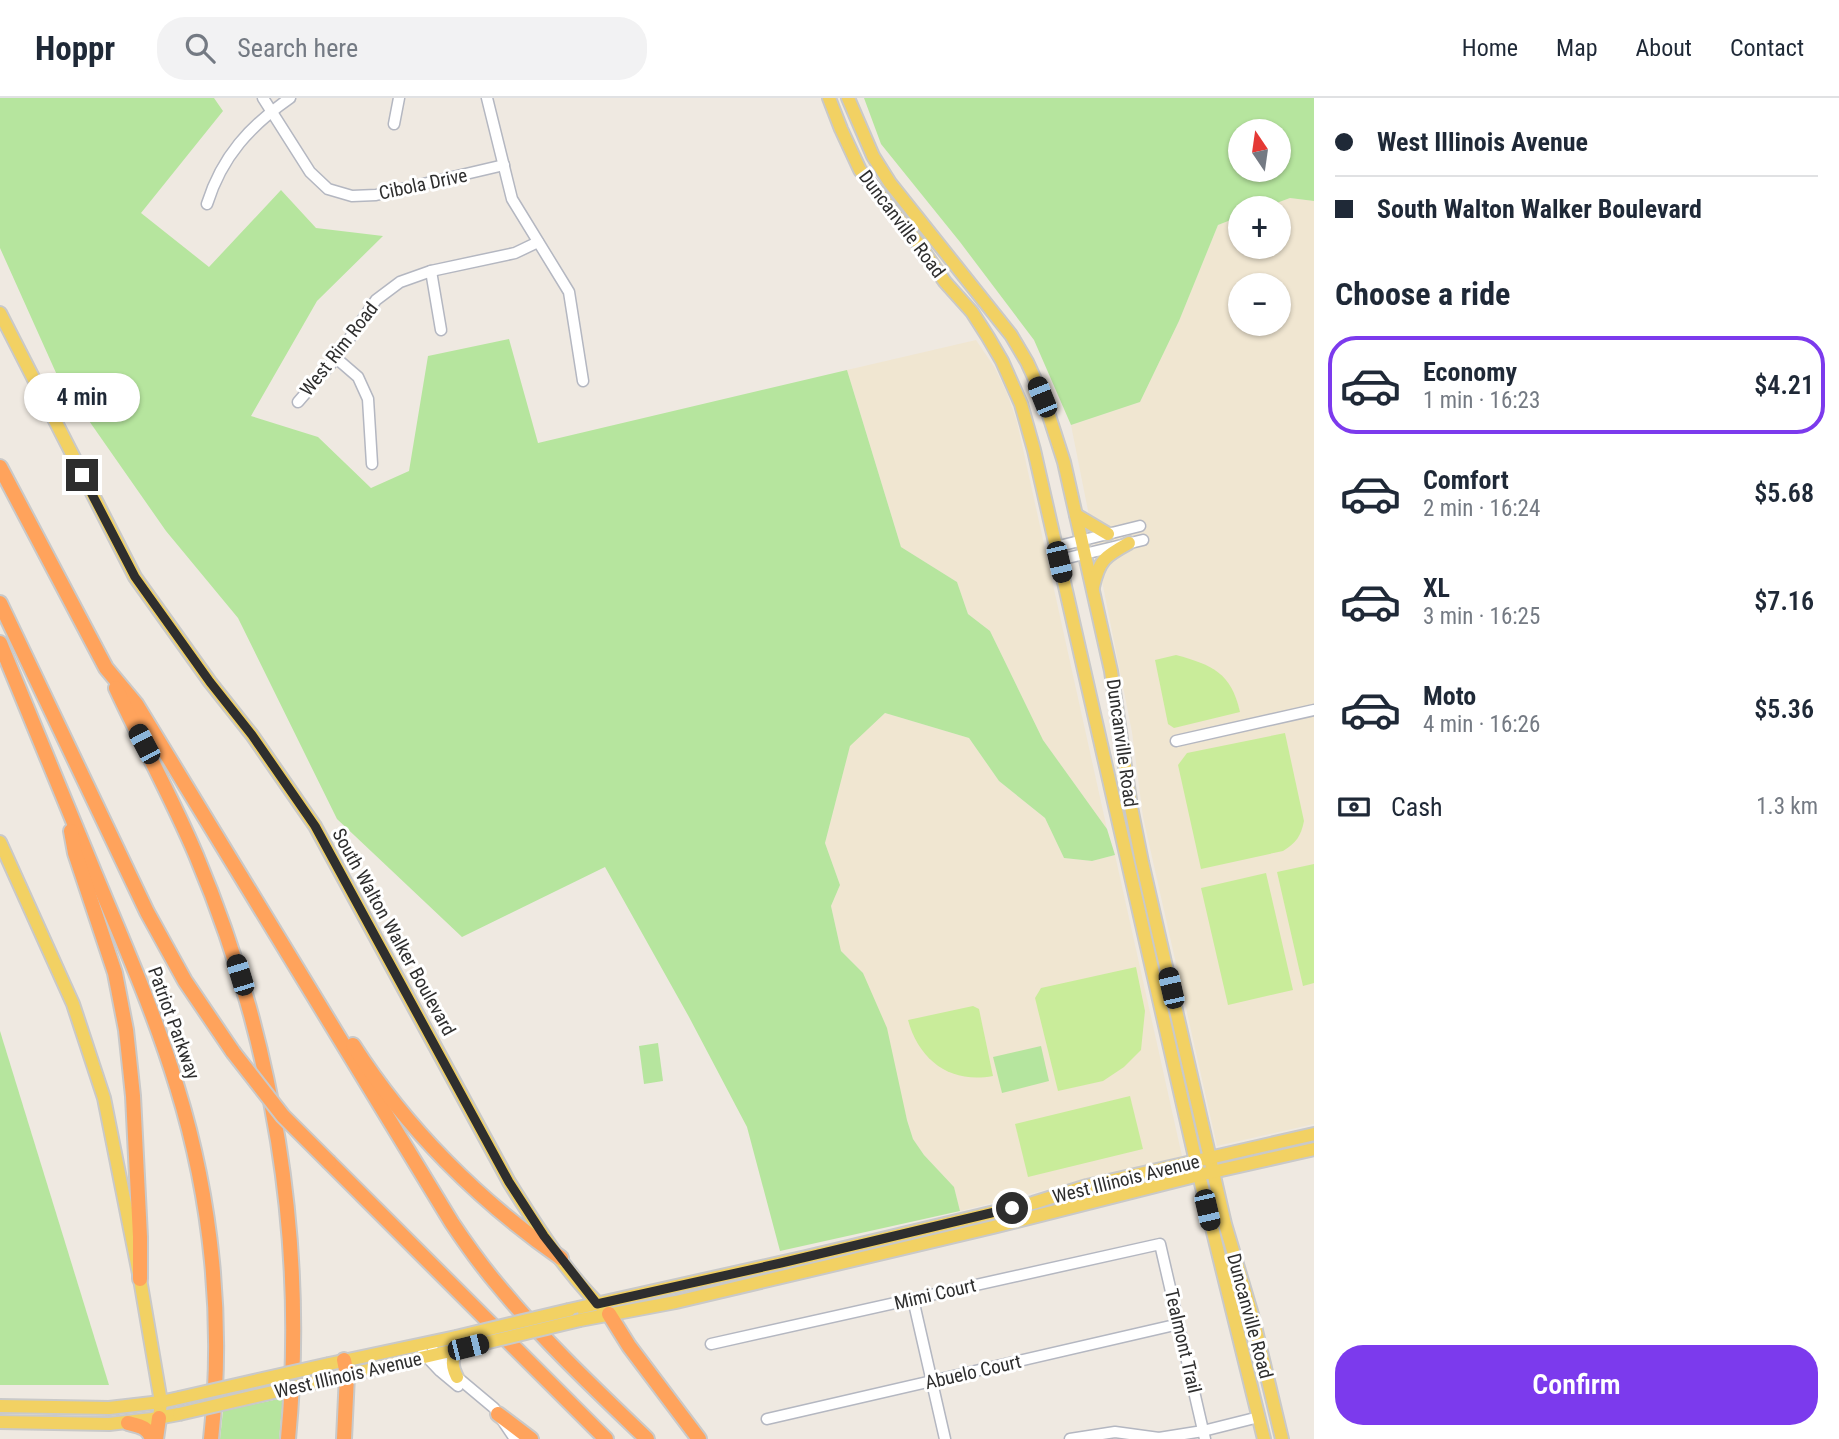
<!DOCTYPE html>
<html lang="en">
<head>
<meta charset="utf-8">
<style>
  :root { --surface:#fff; --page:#f2f2f3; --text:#1f2937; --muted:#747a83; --line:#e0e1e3; --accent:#7c3aed }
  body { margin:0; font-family:"Roboto Condensed",sans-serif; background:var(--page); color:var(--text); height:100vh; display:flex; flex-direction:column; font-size:26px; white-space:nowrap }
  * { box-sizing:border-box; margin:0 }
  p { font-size:23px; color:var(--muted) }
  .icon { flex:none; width:38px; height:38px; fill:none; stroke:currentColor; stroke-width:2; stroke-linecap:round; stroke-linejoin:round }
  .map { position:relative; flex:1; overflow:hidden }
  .side { display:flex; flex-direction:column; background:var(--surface); width:525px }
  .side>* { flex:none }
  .hud { display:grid; align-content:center; height:154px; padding:0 21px; background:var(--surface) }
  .needle { width:46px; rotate:347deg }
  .fabs { position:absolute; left:1228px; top:21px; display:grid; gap:14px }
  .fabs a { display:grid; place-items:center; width:63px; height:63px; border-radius:50%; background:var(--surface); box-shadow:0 2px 5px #0004; font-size:35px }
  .end { position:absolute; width:32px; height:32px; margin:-16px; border:9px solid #2e2e2e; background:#fff; box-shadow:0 0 0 4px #fff }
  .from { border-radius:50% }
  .bubble { position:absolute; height:49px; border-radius:24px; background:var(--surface); box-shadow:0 2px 5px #0004; font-size:23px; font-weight:600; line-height:49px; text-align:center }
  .car { position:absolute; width:21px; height:42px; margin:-21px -10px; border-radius:9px; box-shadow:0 0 5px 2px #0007; background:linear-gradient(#222 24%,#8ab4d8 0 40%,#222 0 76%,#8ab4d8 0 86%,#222 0) }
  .hud b { display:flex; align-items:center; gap:24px; height:66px; font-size:26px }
  .hud b+b { border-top:2px solid var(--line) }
  .hud i { width:18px; height:18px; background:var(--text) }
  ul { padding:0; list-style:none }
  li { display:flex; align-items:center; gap:21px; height:98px; margin:0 14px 10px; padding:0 7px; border:4px solid transparent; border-radius:28px }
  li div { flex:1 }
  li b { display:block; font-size:26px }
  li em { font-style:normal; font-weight:600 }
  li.current { border-color:var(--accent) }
  li>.icon { width:63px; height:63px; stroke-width:1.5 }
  h2 { padding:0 21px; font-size:32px; line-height:84px }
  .pay { display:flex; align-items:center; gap:18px; height:77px; padding:0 21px; font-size:26px }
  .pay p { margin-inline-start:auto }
  .cta { display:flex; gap:14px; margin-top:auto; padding:14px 21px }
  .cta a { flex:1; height:80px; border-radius:28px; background:var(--accent); color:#fff; font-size:28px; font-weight:600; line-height:80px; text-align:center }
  header { display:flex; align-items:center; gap:42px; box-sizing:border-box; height:98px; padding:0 35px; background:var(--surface); border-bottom:2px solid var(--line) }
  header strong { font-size:33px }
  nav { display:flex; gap:38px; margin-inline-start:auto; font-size:24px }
  .search { width:490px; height:63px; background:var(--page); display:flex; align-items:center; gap:18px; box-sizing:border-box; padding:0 24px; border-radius:28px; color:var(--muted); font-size:26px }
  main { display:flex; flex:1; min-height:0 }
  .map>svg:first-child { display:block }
</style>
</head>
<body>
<header>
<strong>Hoppr</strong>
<div class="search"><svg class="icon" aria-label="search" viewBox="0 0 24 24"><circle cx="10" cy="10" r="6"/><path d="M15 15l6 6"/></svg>Search here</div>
<nav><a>Home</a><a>Map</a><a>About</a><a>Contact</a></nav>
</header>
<main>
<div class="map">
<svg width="1314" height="1341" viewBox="0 0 1314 1341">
  <rect width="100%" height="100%" fill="#efe9e1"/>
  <g fill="#f0e6d1" fill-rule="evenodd">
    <path d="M 1290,100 L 1314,103 L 1314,1026 L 1217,1048 L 1143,719 L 1132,634 L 1071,327 L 1140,304 L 1179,223 L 1218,127 L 1241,118 L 1241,149 L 1279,149 L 1279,110 L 1263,110 ZM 1241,187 L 1279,187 L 1279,226 L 1241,226 Z"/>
    <polygon points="976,242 995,270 1007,295 1017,324 1107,731 1043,642 990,533 968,516 957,484 901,449 847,272"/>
    <polygon points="885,615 969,640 999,683 1045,720 1064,760 1092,763 1115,757 1182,1058 960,1113 954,1089 924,1057 913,1041 863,875 841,853 831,808 840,787 825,745 850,647"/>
  </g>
  <g fill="#b6e59e" fill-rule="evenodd">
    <polygon points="0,0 214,0 223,13 141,115 209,169 281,92 316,130 383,138 317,203 251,318 318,339 371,390 409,373 428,258 509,241 538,345 847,272 901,449 957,484 968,516 990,533 1043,642 1107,731 1115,757 1092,763 1064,760 1045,720 999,683 969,640 885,615 850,648 825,745 840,787 831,808 841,853 863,875 887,930 907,1022 913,1041 924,1057 954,1089 960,1113 780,1153 747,1029 689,919 605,769 462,839 337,721 238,520 166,433 57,277 0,150"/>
    <path d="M 864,0 L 1314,0 L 1314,103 L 1290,100 L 1263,110 L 1241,110 L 1241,118 L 1218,127 L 1179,223 L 1140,304 L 1071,327 L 1034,242 L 960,144 L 881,46 ZM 1279,33 L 1279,72 L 1241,72 L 1241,33 Z"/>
    <polygon points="0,933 109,1287 0,1287"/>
    <polygon points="658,945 663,983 644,986 639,948"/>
    <polygon points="1041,948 1049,983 1002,995 993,959"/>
    <polygon points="283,1300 279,1341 220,1341 223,1313"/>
  </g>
  <g fill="#c9ec9a">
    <path d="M 1176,557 C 1213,567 1231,575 1240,614 L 1174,630 L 1168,626 L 1155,562 Z"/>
    <path d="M 1285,635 L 1304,723 C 1301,738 1296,745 1283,753 L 1201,771 L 1178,667 L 1187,655 Z"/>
    <polygon points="1314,766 1314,885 1303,888 1277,774"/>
    <polygon points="1266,775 1293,892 1228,907 1201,790"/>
    <polygon points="1136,869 1145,913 1141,952 1124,969 1103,983 1058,993 1035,900 1041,890"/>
    <path d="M 973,908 L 979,911 L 993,978 C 951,986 919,963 908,922 Z"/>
    <polygon points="1130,998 1143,1051 1028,1079 1015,1026"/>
  </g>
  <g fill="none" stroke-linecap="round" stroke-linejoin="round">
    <g stroke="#b4b7c1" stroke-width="13">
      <g id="minor">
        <polyline points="263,0 310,74 328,91 352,98 376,97 504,67"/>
        <polyline points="487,0 512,101 569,194 583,283"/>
        <polyline points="394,26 399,0"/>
        <path d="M 207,106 C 222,58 250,28 290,0"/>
        <polyline points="431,173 441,232"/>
        <polyline points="336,260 358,279 368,301 372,366"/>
        <polyline points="298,304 336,260 376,202 400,184 431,173 515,155 538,144"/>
        <polyline points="1055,449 1140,428"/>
        <polyline points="1059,462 1143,442"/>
        <polyline points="1176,643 1314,612"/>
        <polyline points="913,1201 945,1341"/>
        <polyline points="711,1246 1160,1146 1205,1341"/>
        <polyline points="433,1252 457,1279 494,1310 515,1341"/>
        <polyline points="423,1255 440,1273 458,1288"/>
        <polyline points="767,1321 1179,1226"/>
        <polyline points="1070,1341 1115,1334 1159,1340 1203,1333 1259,1319"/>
      </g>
    </g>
    <g stroke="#c9c9c9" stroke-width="16">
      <g id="major">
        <polyline points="829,0 841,31 860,72 918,145 945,184 972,214 988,239 1002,263 1021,306 1034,352 1199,1077 1264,1341"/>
        <polyline points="848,0 873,58 890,85 1011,237 1027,264 1043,299 1064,364 1111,573 1131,709 1142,764 1225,1126 1253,1220 1282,1341"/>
        <path d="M 0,215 L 135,479 L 210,584 L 252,637 L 315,728 L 509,1084 C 537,1129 570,1181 609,1216"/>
        <polyline points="1076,417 1108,436"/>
        <path d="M 1093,489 C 1099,462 1105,458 1129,445"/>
        <polyline points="0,744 73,906 104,1000 140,1181 161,1304 159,1320"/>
        <polyline points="569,1212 806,1159 1033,1105 1087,1088 1314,1036"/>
        <polyline points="580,1222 676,1204 993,1129 1199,1077 1314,1051"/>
        <polyline points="329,1266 456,1239"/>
        <path d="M 457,1279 C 451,1267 450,1257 463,1250"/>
        <polyline points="329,1281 468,1249"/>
        <polyline points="0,1308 109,1310 161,1304 179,1300"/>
        <polyline points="0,1324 109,1326 152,1321 179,1316"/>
      </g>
    </g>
    <g stroke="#c9c9c9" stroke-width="18">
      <g id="highway">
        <path d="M 0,369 L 106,570 L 136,606 L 452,1125 C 466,1146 481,1167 497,1186 C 543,1242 595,1291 647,1341"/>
        <polyline points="0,505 147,814 185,883 233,954"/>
        <path d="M 0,545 C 32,622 63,699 95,776 C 124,846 155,916 177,989 C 212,1102 224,1224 211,1341"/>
        <path d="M 116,590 C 142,646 172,700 196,757 C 273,940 307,1142 288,1341"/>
        <polyline points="71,733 75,755 115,875 126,932 133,998 140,1139 140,1181"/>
        <path d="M 353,947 C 406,1030 479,1103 561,1160"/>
        <polyline points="329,1064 606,1341"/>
        <polyline points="609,1216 629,1248 699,1341"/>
        <polyline points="498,1316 531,1341"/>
        <path d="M 128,1325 C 140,1328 148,1329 152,1341"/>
        <polyline points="156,1341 159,1320"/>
        <polyline points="344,1341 347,1277 344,1262"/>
      </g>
    </g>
    <use href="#minor" stroke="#fff" stroke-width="10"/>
    <use href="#major" stroke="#f2d163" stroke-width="12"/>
    <use href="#highway" stroke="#ffa35c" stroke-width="14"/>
    <g stroke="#c9c9c9" stroke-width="16" stroke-linecap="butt">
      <g id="major-bridge">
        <polyline points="456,1239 569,1212"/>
        <polyline points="468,1249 580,1222"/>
        <polyline points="179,1300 329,1266"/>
        <polyline points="179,1316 329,1281"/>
      </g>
    </g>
    <g stroke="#c9c9c9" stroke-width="18" stroke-linecap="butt">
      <polyline id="highway-bridge" points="233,954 283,1018 329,1064"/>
    </g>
    <use href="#major-bridge" stroke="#f2d163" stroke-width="12"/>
    <use href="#highway-bridge" stroke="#ffa35c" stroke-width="14"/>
  </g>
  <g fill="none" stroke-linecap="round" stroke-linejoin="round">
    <polyline stroke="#2e2e2e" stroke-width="9" points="82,377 135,479 210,584 252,637 315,728 509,1084 544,1138 597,1206 781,1165 1012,1110"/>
  </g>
  <g text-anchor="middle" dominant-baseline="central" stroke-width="6" stroke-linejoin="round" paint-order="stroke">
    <g font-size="19" fill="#2e2e2e" stroke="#fff">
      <text transform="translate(423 86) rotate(-12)">Cibola Drive</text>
      <text transform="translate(902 126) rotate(53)">Duncanville Road</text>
      <text transform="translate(339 251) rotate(-52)">West Rim Road</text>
      <text transform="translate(1122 645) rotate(82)">Duncanville Road</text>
      <text transform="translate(394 834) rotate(61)">South Walton Walker Boulevard</text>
      <text transform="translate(174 925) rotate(70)">Patriot Parkway</text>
      <text transform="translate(1126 1081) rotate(-14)">West Illinois Avenue</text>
      <text transform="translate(935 1196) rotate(-13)">Mimi Court</text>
      <text transform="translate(1250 1218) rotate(75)">Duncanville Road</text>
      <text transform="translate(1183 1243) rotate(77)">Tealmont Trail</text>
      <text transform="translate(973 1274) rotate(-13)">Abuelo Court</text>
      <text transform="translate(348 1277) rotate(-13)">West Illinois Avenue</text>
    </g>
  </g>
</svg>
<div class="fabs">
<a><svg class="needle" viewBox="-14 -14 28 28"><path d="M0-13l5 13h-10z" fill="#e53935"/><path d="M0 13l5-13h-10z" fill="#747a83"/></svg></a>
<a>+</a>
<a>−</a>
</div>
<i class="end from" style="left:1012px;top:1110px"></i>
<i class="end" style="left:82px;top:377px"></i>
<div class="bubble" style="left:24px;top:275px;width:116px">4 min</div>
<i class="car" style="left:1042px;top:299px;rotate:338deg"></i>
<i class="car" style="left:1059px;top:464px;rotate:167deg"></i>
<i class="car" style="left:144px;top:646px;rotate:332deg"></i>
<i class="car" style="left:240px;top:877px;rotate:343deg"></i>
<i class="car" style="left:1171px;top:890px;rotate:347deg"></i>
<i class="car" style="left:1207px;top:1112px;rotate:167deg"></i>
<i class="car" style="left:468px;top:1249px;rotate:76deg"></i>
</div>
<section class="side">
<div class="hud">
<b><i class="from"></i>West Illinois Avenue</b>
<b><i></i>South Walton Walker Boulevard</b>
</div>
<h2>Choose a ride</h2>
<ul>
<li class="current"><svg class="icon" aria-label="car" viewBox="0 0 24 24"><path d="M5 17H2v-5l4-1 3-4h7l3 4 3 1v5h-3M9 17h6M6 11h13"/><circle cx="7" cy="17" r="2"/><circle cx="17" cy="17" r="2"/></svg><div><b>Economy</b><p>1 min · 16:23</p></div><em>$4.21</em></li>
<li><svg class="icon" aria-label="car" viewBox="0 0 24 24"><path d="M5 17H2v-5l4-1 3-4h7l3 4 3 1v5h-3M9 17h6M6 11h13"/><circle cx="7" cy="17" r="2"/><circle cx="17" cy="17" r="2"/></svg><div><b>Comfort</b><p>2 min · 16:24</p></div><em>$5.68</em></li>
<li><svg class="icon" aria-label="car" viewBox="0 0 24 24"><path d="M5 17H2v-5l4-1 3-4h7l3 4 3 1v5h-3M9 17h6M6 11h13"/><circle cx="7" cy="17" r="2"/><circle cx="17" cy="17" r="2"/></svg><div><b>XL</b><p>3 min · 16:25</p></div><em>$7.16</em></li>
<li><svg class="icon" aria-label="car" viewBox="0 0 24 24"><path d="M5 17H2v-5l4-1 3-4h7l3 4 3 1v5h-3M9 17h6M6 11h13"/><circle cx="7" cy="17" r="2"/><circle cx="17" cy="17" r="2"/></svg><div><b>Moto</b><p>4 min · 16:26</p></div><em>$5.36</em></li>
</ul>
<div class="pay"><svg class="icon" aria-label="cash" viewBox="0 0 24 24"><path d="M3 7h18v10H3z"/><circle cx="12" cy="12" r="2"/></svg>Cash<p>1.3 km</p></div>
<div class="cta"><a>Confirm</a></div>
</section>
</main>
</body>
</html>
